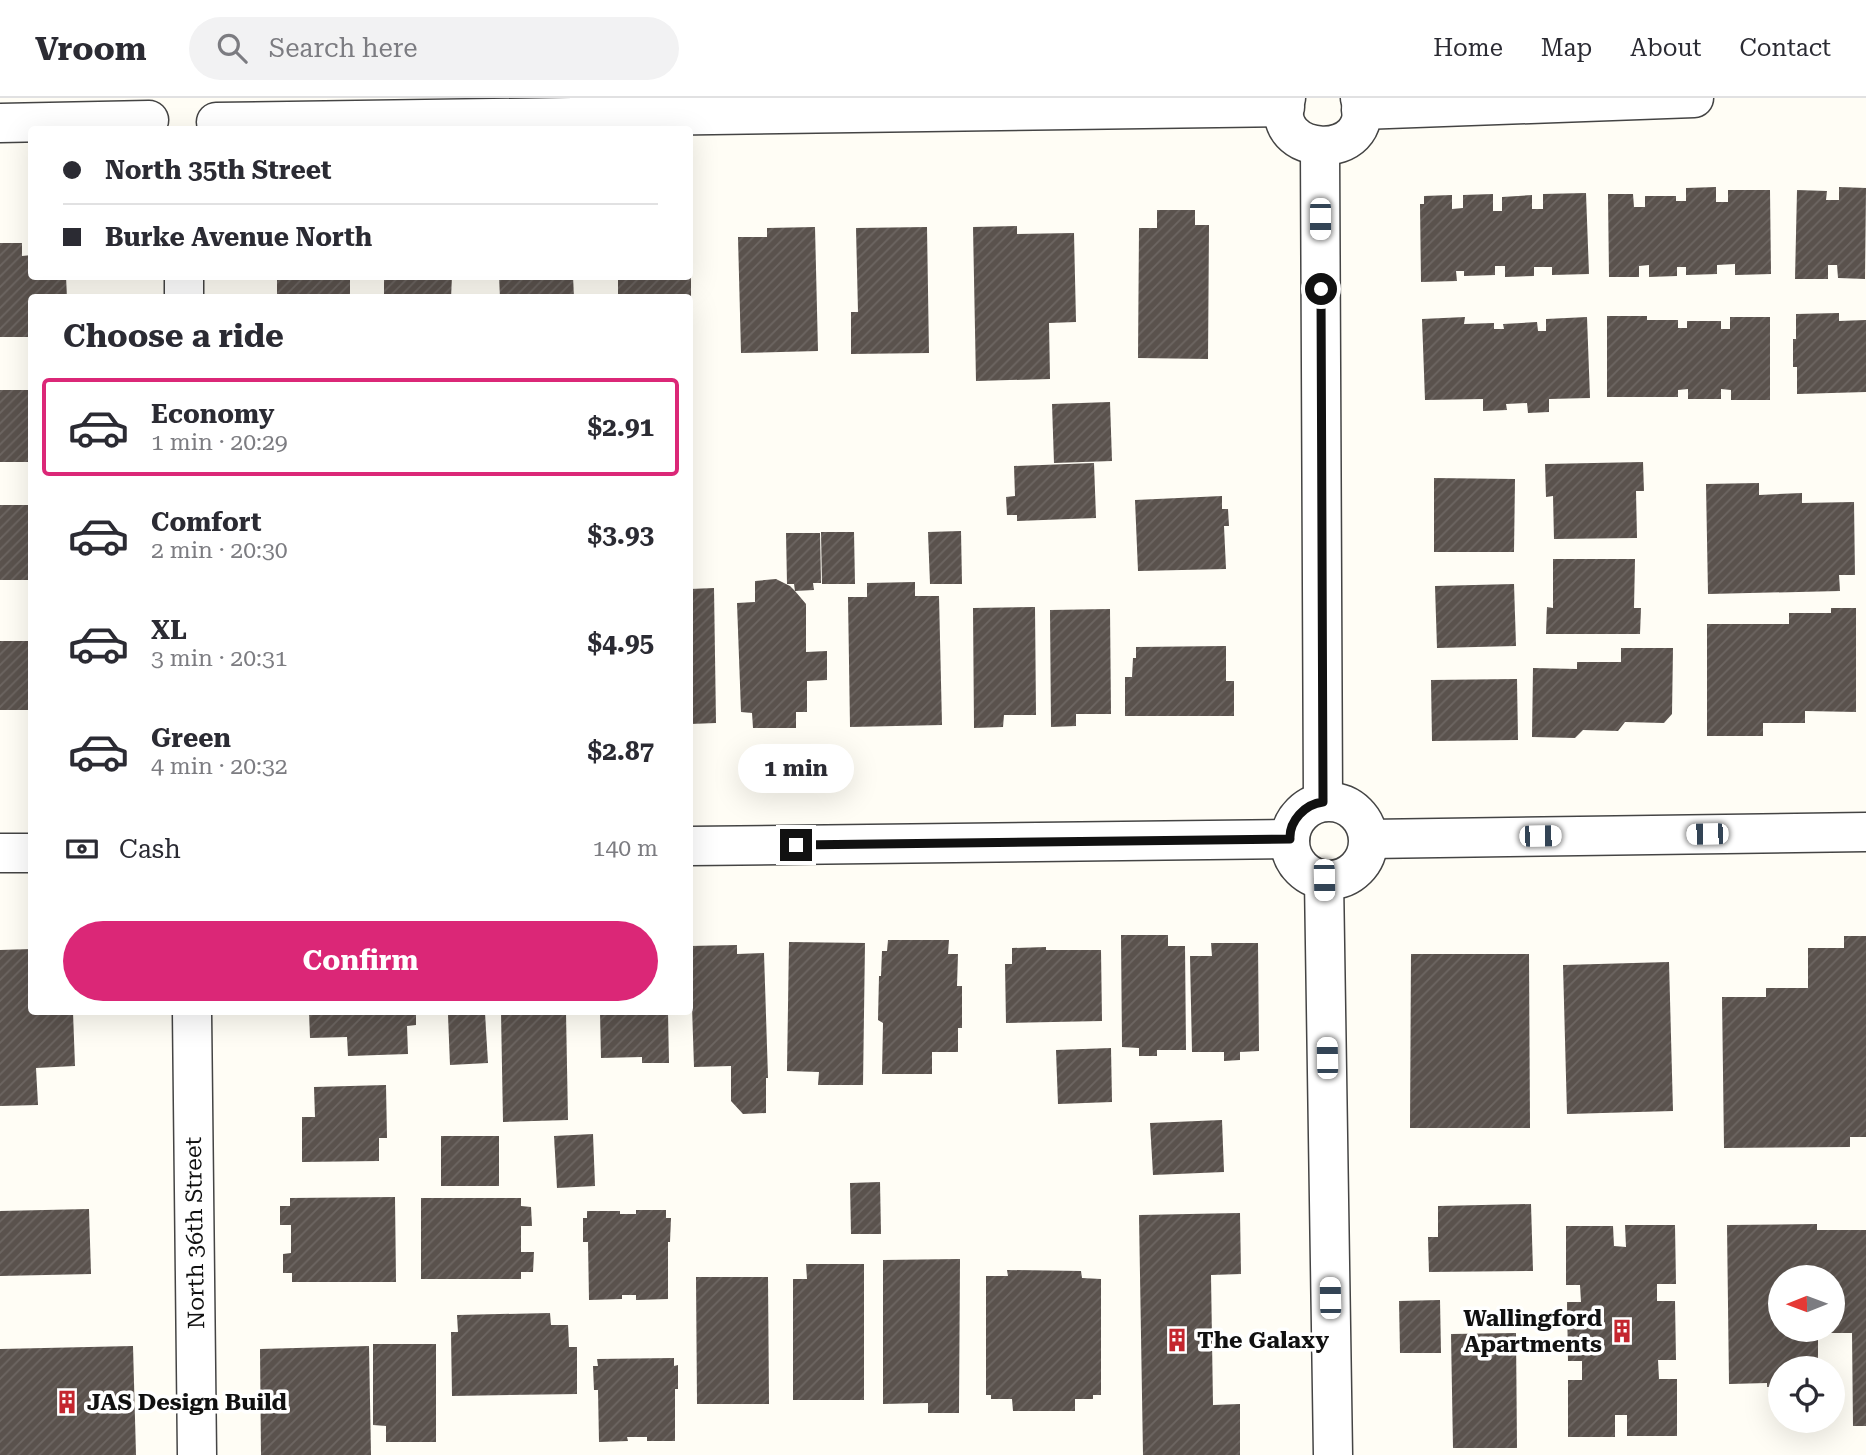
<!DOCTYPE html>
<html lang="en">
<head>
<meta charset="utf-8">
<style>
  :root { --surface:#fff; --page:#f2f2f3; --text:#2b2b33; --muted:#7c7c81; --line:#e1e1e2; --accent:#db2777 }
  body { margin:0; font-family:"Roboto Serif",serif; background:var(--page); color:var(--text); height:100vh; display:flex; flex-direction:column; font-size:26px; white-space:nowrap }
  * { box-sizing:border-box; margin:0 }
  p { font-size:23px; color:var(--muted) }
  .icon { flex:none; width:38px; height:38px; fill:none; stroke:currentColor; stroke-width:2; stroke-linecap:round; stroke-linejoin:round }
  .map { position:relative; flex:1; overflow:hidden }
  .drawer { position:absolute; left:28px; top:196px; width:665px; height:721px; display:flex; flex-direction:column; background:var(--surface); border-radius:7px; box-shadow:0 7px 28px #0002 }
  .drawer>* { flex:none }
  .hud { position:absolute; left:28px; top:28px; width:665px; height:154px; border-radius:7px; box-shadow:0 7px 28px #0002; display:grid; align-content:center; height:154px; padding:0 35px; background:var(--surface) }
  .needle { width:46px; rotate:269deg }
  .tools { position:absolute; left:1768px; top:1167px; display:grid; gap:14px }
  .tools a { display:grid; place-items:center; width:77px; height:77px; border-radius:50%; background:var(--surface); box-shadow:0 7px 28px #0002; font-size:35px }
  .end { position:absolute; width:32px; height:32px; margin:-16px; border:9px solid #111; background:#fff; box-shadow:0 0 0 4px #fff }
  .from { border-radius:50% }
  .bubble { position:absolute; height:49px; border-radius:24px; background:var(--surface); box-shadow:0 7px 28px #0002; font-size:23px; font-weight:700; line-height:49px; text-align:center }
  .car { position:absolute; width:21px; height:42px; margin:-21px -10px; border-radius:9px; box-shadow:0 0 5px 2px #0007; background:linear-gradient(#fff 24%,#345 0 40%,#fff 0 76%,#345 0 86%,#fff 0) }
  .hud b { display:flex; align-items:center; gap:24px; height:66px; font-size:26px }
  .hud b+b { border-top:2px solid var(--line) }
  .hud i { width:18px; height:18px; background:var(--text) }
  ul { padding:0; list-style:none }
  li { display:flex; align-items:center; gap:21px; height:98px; margin:0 14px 10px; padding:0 21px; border:4px solid transparent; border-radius:7px }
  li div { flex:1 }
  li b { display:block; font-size:26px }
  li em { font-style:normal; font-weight:700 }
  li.active { border-color:var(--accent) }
  li>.icon { width:63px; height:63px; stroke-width:1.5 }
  h2 { padding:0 35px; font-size:32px; line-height:84px }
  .pay { display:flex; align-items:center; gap:18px; height:77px; padding:0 35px; font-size:26px }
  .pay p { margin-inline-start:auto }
  .action { display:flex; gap:14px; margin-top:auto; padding:14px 35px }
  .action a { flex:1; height:80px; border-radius:42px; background:var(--accent); color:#fff; font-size:28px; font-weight:700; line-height:80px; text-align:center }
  header { display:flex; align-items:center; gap:42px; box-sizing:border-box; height:98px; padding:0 35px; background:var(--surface); border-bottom:2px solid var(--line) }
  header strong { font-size:33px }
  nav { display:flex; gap:38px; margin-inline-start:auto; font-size:24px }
  .search { width:490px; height:63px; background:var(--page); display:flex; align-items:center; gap:18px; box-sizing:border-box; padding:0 24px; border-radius:38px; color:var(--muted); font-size:26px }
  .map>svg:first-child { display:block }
</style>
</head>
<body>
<header>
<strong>Vroom</strong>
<div class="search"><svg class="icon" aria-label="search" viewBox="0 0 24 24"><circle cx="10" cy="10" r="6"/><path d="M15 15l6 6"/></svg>Search here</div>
<nav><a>Home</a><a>Map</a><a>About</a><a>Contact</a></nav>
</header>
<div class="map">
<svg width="1866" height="1357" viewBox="0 0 1866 1357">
  <defs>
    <pattern id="building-hatch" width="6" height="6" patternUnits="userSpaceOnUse" patternTransform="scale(1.75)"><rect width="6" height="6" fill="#5a524d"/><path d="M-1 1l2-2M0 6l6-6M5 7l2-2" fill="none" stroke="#6d6662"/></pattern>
  </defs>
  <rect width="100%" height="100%" fill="#fffdf5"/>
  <g fill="url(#building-hatch)" fill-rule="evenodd">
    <polygon points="1716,89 1716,104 1728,104 1728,92 1770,92 1771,176 1735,177 1735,166 1717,167 1717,176 1686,177 1686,169 1677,169 1677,178 1649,179 1649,167 1639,168 1639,179 1609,179 1608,96 1633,96 1634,109 1645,109 1645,98 1676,98 1676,103 1686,103 1686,90"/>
    <polygon points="1839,89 1866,90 1865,181 1838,180 1837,167 1828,167 1828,181 1795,181 1797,92 1827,93 1826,102 1839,102"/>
    <polygon points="1586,95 1589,176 1552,177 1552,169 1534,169 1534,178 1505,179 1505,168 1495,168 1495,177 1464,178 1464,173 1456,173 1457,183 1421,184 1420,106 1424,106 1424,98 1452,97 1452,111 1463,110 1463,97 1493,96 1493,113 1502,113 1502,99 1532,97 1532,111 1543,111 1543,96"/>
    <polygon points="1157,112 1195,112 1195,127 1209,127 1208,261 1138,260 1139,130 1157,130"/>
    <polygon points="1017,128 1017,136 1074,135 1076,224 1049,225 1050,281 976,283 973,129"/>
    <polygon points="815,129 818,253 741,255 738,139 767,139 767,130"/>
    <polygon points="927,129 929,255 851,256 851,214 858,214 856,130"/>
    <polygon points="0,145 22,145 22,158 32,157 32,178 66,178 67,200 32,200 32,239 0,239"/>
    <rect x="277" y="178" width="73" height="22"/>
    <polygon points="384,178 452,178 451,200 384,200"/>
    <polygon points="499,178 573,178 574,200 500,200"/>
    <rect x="618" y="178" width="73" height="22"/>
    <polygon points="1839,215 1839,223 1866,222 1866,294 1797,296 1797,269 1793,269 1793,241 1796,241 1796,216"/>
    <polygon points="1607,218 1647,218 1647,222 1678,222 1678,230 1687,230 1687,223 1721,223 1721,231 1730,231 1730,219 1770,219 1770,302 1731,302 1731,292 1721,291 1721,301 1688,301 1688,291 1678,292 1678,299 1607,299"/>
    <polygon points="1465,219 1464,226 1494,225 1494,231 1504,231 1503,226 1537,224 1538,233 1546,233 1546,221 1587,219 1590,300 1549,301 1549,314 1528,315 1527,305 1506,306 1507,312 1483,313 1483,301 1425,302 1422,221"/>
    <rect x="0" y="292" width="32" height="72"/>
    <polygon points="1110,304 1112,363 1054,365 1052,306"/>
    <polygon points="1643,364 1644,393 1636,393 1637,440 1554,441 1553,398 1546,399 1545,366"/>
    <polygon points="1094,365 1096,420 1017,423 1017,417 1007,417 1006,399 1015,398 1014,368"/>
    <polygon points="1434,380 1515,381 1514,454 1434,454"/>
    <polygon points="1759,385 1759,397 1802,395 1802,405 1854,404 1855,477 1839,477 1840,493 1708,496 1706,386"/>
    <polygon points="1222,398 1222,411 1228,411 1229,428 1224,428 1226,471 1138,473 1135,402"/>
    <rect x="0" y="407" width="32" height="75"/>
    <polygon points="961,433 962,486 930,486 928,434"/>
    <polygon points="821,434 854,434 855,486 822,486"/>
    <polygon points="786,435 820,435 821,485 813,485 814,492 795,493 806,506 806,554 827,553 827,582 807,583 807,614 796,614 796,630 753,630 752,615 741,614 737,505 755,504 755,483 776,481 790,488 795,493 794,486 787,486"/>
    <polygon points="1553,461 1635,461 1634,510 1641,510 1640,536 1546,536 1547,509 1553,510"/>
    <polygon points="915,484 915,498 939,498 942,627 850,629 848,499 867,499 867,485"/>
    <polygon points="1514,486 1516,548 1437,550 1435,488"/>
    <polygon points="714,490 716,625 690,626 690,491"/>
    <polygon points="1035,509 1036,617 1004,617 1003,629 974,630 973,510"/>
    <polygon points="1831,510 1856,510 1856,614 1805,613 1805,625 1763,625 1763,638 1707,638 1707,526 1789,526 1789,515 1831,515"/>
    <polygon points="1110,511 1111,616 1076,616 1076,628 1051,629 1050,512"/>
    <rect x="0" y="543" width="32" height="69"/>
    <polygon points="1226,548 1226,583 1234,583 1234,618 1125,618 1125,579 1132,579 1133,560 1136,560 1136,549"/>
    <polygon points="1621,550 1673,550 1672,616 1664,625 1625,624 1618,633 1583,632 1575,640 1532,639 1533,570 1577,571 1577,564 1621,564"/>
    <polygon points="1517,581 1518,642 1432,643 1431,582"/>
    <polygon points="1121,837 1168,837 1168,848 1185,848 1186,952 1157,952 1157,958 1139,958 1139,950 1122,949"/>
    <polygon points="1844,838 1866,838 1866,1039 1850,1039 1850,1049 1724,1050 1722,899 1766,899 1766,890 1808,890 1808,850 1844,850"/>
    <polygon points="888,842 949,842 948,856 958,856 957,888 962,888 962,930 958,930 958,954 932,954 932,976 882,976 883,925 878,922 879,878 881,878 882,853 887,853"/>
    <polygon points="789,844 865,845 863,987 818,987 819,974 787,973"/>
    <polygon points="1211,845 1258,845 1259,953 1240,954 1240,962 1224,963 1224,954 1192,954 1190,858 1212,858"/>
    <polygon points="737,847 737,856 764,855 768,980 766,980 766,1015 743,1016 731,1003 731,968 694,969 690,848"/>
    <polygon points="1046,849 1046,852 1101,852 1102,923 1006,925 1005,866 1012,866 1012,850"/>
    <polygon points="32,851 32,914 73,914 75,968 36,970 38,1007 0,1008 0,852"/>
    <polygon points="1411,856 1529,856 1530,1030 1410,1030"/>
    <polygon points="1669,864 1673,1013 1567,1016 1563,867"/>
    <polygon points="309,914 416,914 416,927 407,928 408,956 348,958 347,939 310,940"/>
    <polygon points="501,914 566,914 568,1022 503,1024"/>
    <polygon points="600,914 668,914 669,965 642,965 642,959 601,960"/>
    <polygon points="485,915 488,965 450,967 448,917"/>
    <polygon points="1111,950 1112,1004 1058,1006 1056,952"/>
    <polygon points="386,987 387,1040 379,1040 379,1063 302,1064 302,1019 315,1019 314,989"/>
    <polygon points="1222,1022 1224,1074 1153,1077 1150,1025"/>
    <polygon points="593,1036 595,1088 557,1090 554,1038"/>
    <rect x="441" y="1038" width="58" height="50"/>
    <polygon points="880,1084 881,1136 851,1136 850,1085"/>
    <polygon points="395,1099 396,1184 292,1184 292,1175 283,1175 283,1156 291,1155 291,1127 280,1127 280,1108 290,1108 290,1100"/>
    <polygon points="421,1100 521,1100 521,1108 531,1109 532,1128 521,1128 521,1154 534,1154 533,1174 521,1174 521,1181 421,1181"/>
    <polygon points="1531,1106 1533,1173 1429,1174 1428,1139 1438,1139 1438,1108"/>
    <polygon points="89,1111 91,1176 0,1178 0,1113"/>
    <polygon points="636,1112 666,1112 666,1120 671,1120 670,1144 668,1144 668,1201 636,1202 636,1197 622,1197 622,1201 589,1202 588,1144 583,1144 583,1120 587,1120 587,1113 620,1113 620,1116 636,1116"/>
    <polygon points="1240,1115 1241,1176 1211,1177 1213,1307 1240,1306 1240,1357 1143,1357 1139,1117"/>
    <path d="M 1817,1126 L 1817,1132 L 1866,1132 L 1866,1328 L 1853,1328 L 1852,1235 L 1818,1235 L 1818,1270 L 1780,1270 L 1780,1289 L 1767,1289 L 1767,1285 L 1729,1286 L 1727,1127 ZM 1780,1180 L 1832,1180 L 1832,1232 L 1780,1232 Z"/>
    <polygon points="1625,1127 1675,1127 1676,1186 1657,1186 1657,1203 1675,1203 1676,1262 1658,1262 1659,1281 1677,1281 1677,1338 1627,1338 1627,1317 1615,1317 1615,1339 1568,1339 1568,1282 1582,1282 1582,1263 1568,1263 1567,1204 1581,1204 1580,1187 1566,1187 1566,1128 1613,1128 1614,1148 1626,1149"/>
    <polygon points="960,1161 959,1315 928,1315 928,1305 883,1306 883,1162"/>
    <polygon points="806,1166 864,1166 864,1302 793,1302 793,1181 807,1181"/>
    <polygon points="1007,1172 1081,1173 1082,1180 1101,1181 1101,1297 1093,1297 1093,1301 1075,1301 1075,1313 1013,1313 1012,1301 991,1301 991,1297 986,1297 986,1178 1008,1178"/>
    <polygon points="696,1179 768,1179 769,1306 697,1306"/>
    <polygon points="1440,1202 1441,1255 1400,1255 1399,1203"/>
    <polygon points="550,1215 551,1227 568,1227 569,1249 577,1249 577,1296 452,1298 451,1234 458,1234 457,1217"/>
    <polygon points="1516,1235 1517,1350 1453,1350 1451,1236"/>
    <polygon points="373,1246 436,1246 436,1344 386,1344 386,1328 373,1327"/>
    <polygon points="133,1248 136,1357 0,1357 0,1251"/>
    <polygon points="369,1248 371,1357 261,1357 260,1251"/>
    <polygon points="674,1260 674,1268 678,1267 678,1291 675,1291 675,1343 647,1343 647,1339 627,1339 628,1343 599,1344 598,1292 594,1292 593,1268 598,1268 597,1261"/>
  </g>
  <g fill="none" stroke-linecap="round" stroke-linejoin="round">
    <g stroke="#444" stroke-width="41">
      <g id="minor">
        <path d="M 1286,0 C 1266,61 1378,66 1360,0"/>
        <polyline points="1361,12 1694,0"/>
        <polyline points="216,24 1285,9"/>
        <polyline points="0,25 149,22"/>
        <polyline points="1320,50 1323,704"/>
        <polyline points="184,178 184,200"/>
        <circle cx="1329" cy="743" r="39"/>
        <polyline points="1369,741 1866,734"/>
        <polyline points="690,748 1290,741"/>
        <polyline points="0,755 32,755"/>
        <polyline points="1324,782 1333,1357"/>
        <polyline points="192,914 197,1357"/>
      </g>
    </g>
    <use href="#minor" stroke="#fff" stroke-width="38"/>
  </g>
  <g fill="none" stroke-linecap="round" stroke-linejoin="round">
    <path stroke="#111" stroke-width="9" d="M 796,747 L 1290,741 C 1289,723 1305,706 1323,704 L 1321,191"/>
  </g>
  <defs>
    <g id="building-bare" transform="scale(1.89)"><path d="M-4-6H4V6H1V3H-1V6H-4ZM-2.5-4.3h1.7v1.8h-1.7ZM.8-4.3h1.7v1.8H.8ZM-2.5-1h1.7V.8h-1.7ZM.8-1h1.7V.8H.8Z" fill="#c4262e" stroke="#fff" stroke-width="2.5" paint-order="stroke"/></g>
  </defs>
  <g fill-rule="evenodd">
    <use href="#building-bare" x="1622" y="1233"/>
    <use href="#building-bare" x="1177" y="1242"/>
    <use href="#building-bare" x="67" y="1304"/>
  </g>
  <g text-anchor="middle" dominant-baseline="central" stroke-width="7" stroke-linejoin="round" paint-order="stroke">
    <g font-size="23" fill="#111" stroke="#fff">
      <text transform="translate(195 1135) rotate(-91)">North 36th Street</text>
    </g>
    <g font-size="23" font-weight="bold" fill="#111" stroke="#fff" text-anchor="start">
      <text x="1602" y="1220" text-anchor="end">Wallingford<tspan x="1602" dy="26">Apartments</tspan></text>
      <text x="1197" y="1242">The Galaxy</text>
      <text x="87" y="1304">JAS Design Build</text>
    </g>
  </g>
</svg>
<div class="tools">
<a><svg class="needle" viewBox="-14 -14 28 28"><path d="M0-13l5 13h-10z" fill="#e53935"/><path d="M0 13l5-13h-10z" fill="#7c7c81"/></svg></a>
<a><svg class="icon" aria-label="locate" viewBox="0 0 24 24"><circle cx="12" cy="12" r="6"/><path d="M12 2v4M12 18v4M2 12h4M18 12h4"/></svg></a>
</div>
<i class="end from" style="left:1321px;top:191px"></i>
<i class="end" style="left:796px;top:747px"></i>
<div class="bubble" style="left:738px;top:646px;width:116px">1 min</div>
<i class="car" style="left:1320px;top:121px;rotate:180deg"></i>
<i class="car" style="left:1707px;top:736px;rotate:269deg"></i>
<i class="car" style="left:1540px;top:738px;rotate:89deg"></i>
<i class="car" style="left:1324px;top:782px;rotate:179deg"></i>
<i class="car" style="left:1327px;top:960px;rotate:359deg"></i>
<i class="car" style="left:1330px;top:1200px;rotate:359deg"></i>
<div class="hud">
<b><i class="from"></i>North 35th Street</b>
<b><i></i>Burke Avenue North</b>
</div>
<section class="drawer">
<h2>Choose a ride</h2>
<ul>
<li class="active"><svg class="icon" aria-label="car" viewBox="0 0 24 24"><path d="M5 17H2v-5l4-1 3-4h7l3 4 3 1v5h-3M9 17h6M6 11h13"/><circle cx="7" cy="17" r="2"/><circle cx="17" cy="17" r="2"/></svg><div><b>Economy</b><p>1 min · 20:29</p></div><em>$2.91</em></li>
<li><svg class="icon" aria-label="car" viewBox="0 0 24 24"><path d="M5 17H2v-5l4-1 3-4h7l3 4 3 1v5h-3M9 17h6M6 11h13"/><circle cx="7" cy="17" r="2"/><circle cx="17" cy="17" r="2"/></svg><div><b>Comfort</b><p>2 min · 20:30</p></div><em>$3.93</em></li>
<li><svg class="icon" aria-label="car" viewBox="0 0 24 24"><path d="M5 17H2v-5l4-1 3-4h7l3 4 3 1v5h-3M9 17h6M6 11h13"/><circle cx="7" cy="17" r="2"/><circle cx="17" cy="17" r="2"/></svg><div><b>XL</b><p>3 min · 20:31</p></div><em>$4.95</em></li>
<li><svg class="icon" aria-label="car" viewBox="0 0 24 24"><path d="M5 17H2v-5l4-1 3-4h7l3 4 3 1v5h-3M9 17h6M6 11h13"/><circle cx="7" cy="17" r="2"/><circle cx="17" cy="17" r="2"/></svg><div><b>Green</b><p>4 min · 20:32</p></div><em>$2.87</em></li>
</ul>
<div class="pay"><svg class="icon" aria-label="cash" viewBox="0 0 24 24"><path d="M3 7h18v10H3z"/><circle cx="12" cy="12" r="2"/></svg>Cash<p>140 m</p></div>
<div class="action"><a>Confirm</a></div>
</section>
</div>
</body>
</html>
